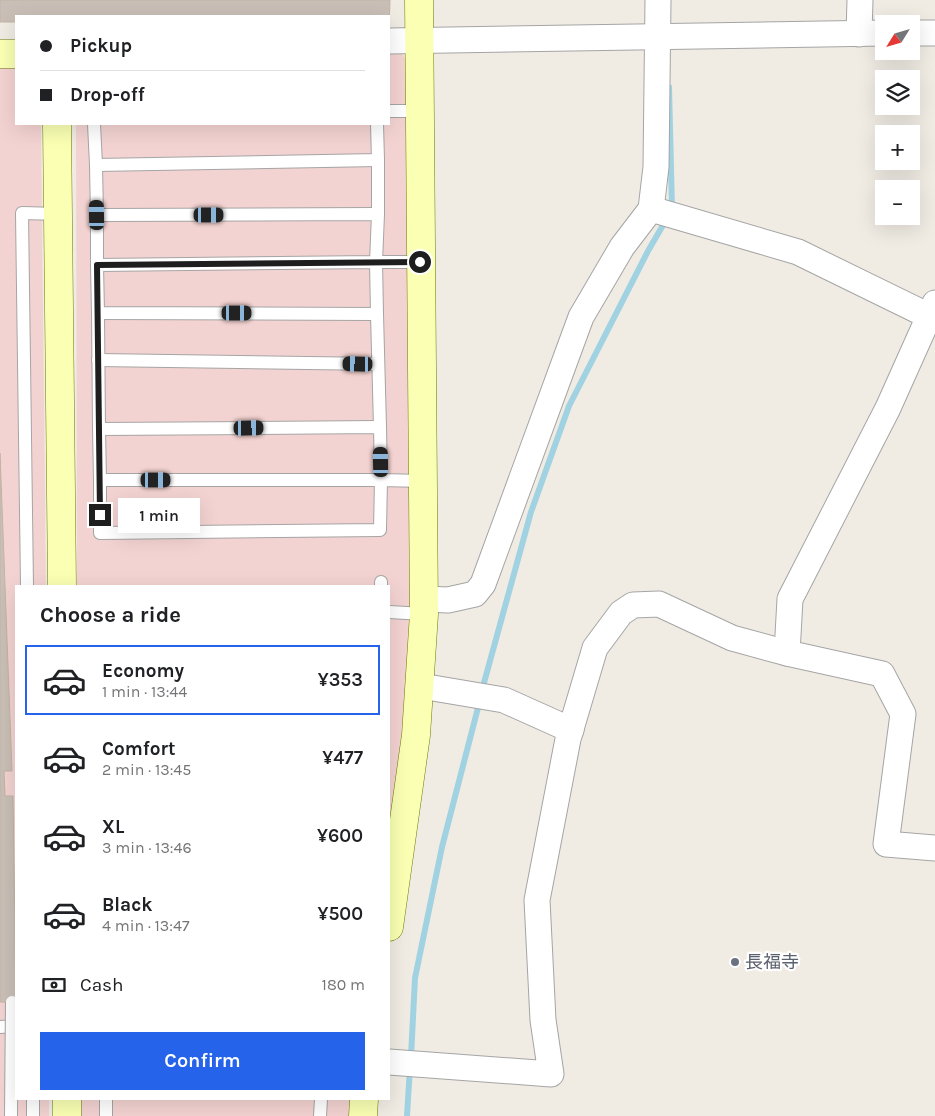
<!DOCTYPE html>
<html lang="en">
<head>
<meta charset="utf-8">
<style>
  :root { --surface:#fff; --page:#f2f2f2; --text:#202124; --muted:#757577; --line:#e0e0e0; --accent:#2563eb }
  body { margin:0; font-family:Karla,"Noto Sans JP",sans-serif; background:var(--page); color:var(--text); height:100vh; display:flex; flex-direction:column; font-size:19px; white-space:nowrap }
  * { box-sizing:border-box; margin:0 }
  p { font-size:16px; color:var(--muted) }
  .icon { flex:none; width:28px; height:28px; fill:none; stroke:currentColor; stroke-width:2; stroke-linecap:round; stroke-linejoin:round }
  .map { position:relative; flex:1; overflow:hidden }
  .side { position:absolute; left:15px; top:585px; width:375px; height:515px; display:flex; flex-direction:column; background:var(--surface); border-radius:0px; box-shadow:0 5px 20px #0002 }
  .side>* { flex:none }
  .guide { position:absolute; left:15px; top:15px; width:375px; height:110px; border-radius:0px; box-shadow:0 5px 20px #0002; display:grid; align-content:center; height:110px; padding:0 25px; background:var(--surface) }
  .needle { width:32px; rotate:233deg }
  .tools { position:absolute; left:875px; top:15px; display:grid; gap:10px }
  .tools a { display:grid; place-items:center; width:45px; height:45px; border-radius:0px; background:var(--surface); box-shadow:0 5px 20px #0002; font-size:25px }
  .end { position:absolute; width:22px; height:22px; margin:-11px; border:6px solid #1e1e1e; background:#fff; box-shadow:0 0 0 2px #fff }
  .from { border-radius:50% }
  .bubble { position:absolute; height:35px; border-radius:0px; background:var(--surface); box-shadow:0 5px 20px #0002; font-size:16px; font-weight:600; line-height:35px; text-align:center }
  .car { position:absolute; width:15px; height:30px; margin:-15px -8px; border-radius:6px; box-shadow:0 0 4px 1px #0007; background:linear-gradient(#222 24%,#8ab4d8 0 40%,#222 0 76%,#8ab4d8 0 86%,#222 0) }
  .guide b { display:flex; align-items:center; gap:18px; height:48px; font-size:19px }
  .guide b+b { border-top:1px solid var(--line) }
  .guide i { width:12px; height:12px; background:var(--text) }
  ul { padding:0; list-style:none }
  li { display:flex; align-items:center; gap:15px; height:70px; margin:0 10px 8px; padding:0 15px; border:2px solid transparent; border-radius:0px }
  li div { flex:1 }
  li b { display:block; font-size:19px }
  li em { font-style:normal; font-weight:600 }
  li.active { border-color:var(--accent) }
  li>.icon { width:45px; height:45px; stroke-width:1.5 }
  h2 { padding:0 25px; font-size:22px; line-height:60px }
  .pay { display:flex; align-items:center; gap:12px; height:55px; padding:0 25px; font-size:19px }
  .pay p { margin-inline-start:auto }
  .cta { display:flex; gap:10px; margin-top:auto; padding:10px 25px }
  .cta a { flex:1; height:58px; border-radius:0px; background:var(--accent); color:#fff; font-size:20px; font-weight:600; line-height:58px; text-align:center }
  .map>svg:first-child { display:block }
</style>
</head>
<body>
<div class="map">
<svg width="935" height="1116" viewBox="0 0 935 1116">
  <rect width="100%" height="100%" fill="#f0ece4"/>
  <g fill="#f3d3d1">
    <polygon points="389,49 398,49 406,59 412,575 409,683 389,846 389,586 77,586 76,124 389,124"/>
    <polygon points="16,64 16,124 41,124 46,586 16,586 16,1099 49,1099 49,1116 0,1116 0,65"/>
    <polygon points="80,1099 354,1099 352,1116 80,1116"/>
  </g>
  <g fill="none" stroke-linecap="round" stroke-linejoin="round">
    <g stroke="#a0d2e2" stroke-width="6">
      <polyline points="669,87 672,209"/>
      <polyline points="482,690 531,512 569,406 648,251 666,220"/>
      <polyline points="411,1057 415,978 442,847 480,700"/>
      <polyline points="407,1116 410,1067"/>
    </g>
  </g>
  <g fill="#c9bfb6" stroke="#c3b3a4">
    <polygon points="0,0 390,0 389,27 389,16 16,16 16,22 0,22"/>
    <polygon points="0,453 12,771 4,771 5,796 13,796 16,1002 0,1002"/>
  </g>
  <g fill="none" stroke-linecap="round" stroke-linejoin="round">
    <g stroke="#a5a5a5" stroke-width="14">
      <g id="lane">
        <polyline points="389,111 419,111"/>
        <polyline points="94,124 96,165 378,160 377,124"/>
        <polyline points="378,160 378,214"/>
        <polyline points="96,165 97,215"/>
        <polyline points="97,265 97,215 378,214 376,262 97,265 98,313 377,314 376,262 421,262"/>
        <polyline points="98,313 99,429"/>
        <polyline points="377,314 380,427"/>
        <polyline points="98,360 378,364"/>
        <polyline points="100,480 99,429 380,427 381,480 100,480 100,533 380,530 381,480 423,481"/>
        <polyline points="27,586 22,213 59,214"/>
        <polyline points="381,586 381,582"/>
        <polyline points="389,612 424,614"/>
        <polyline points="0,1027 16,1026"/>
        <polyline points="106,1099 106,1116"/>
        <polyline points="33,1116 33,1099"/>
        <polyline points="320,1116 321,1099"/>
      </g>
    </g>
    <g stroke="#a5a5a5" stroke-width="27">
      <g id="street">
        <polyline points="911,33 935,33"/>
        <polyline points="859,34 860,0"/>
        <polyline points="389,41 884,33"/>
        <polyline points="651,209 798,252 935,319"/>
        <polyline points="935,303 888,408 790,599 787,653 882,674 903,714 886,844 935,848"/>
        <polyline points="425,599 448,600 475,594 483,584 581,317 622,247 651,209 656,167 658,0"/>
        <polyline points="421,686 504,700 571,730"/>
        <polyline points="389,1062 551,1074 543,1020 537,900 568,739 595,648 621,613 633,605 659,604 732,638 787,653"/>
      </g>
    </g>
    <g stroke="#6b7b00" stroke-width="29">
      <g id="secondary">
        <polyline points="0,54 16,54"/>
        <polyline points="57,124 62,586"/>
        <polyline points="389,927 416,735 424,614 419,0"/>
        <polyline points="67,1099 67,1116"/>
        <polyline points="363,1116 364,1099"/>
      </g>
    </g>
    <use href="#lane" stroke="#fff" stroke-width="12"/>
    <use href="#street" stroke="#fff" stroke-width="25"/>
    <use href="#secondary" stroke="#faffb3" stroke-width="28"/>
    <g stroke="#a5a5a5" stroke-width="14" stroke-linecap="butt">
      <polyline id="lane-bridge" points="11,1116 12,1002"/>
    </g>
    <use href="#lane-bridge" stroke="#fff" stroke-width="12"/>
  </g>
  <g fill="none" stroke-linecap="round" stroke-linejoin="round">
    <polyline stroke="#1e1e1e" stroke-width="6" points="100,515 97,265 420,262"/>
  </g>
  <circle fill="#6b7280" stroke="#fff" stroke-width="2" cx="735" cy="962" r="5"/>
  <g text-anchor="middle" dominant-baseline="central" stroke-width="4.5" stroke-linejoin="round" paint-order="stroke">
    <g font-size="18" fill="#5b616d" stroke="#fff" text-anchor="start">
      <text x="745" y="962">長福寺</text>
    </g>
  </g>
</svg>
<div class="tools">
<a><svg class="needle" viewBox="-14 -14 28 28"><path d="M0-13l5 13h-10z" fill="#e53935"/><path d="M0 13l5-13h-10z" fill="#757577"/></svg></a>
<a><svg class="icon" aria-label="layers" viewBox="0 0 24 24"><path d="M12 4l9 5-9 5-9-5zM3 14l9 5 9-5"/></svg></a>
<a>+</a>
<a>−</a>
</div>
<i class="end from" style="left:420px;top:262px"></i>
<i class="end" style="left:100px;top:515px"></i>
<div class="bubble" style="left:118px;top:498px;width:82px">1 min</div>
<i class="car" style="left:97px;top:215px;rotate:359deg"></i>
<i class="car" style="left:209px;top:215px;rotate:90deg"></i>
<i class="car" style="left:237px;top:313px;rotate:90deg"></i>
<i class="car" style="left:358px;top:364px;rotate:271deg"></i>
<i class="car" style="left:249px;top:428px;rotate:89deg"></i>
<i class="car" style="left:381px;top:462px;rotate:359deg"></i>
<i class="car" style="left:156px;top:480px;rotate:90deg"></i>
<div class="guide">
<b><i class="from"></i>Pickup</b>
<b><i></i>Drop-off</b>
</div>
<section class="side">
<h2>Choose a ride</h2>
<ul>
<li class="active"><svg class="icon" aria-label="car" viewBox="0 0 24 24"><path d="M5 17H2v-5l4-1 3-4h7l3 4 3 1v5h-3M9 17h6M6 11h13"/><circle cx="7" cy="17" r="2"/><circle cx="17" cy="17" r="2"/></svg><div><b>Economy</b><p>1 min · 13:44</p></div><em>¥353</em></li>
<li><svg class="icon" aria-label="car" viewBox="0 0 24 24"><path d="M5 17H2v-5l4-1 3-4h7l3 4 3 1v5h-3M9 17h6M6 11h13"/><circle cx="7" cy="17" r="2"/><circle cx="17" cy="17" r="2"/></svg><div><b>Comfort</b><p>2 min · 13:45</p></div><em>¥477</em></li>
<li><svg class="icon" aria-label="car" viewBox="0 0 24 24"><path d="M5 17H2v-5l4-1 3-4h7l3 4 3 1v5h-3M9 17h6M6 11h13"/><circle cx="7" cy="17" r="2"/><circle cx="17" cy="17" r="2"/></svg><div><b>XL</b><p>3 min · 13:46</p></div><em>¥600</em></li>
<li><svg class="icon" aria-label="car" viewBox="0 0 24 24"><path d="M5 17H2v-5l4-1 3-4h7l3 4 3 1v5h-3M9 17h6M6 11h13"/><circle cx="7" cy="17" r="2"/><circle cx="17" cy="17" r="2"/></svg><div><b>Black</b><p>4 min · 13:47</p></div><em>¥500</em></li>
</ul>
<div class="pay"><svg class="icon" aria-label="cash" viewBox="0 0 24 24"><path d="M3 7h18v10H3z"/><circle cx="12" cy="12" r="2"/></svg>Cash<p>180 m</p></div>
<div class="cta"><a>Confirm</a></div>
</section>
</div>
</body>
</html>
